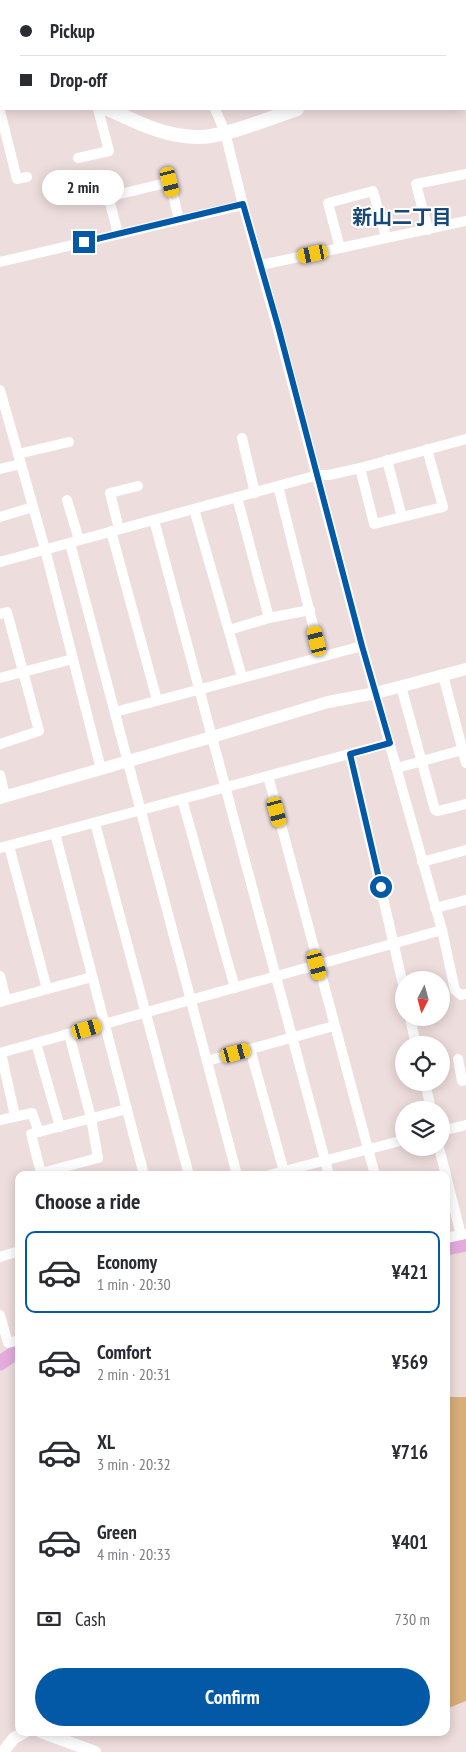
<!DOCTYPE html>
<html lang="en">
<head>
<meta charset="utf-8">
<style>
  :root { --surface:#fff; --page:#f7f7f7; --text:#2b2b33; --muted:#7c7c81; --line:#e1e1e2; --accent:#0459a7 }
  body { margin:0; font-family:"PT Sans Narrow","Noto Sans JP",sans-serif; background:var(--page); color:var(--text); height:100vh; display:flex; flex-direction:column; font-size:19px; white-space:nowrap }
  * { box-sizing:border-box; margin:0 }
  p { font-size:16px; color:var(--muted) }
  .icon { flex:none; width:28px; height:28px; fill:none; stroke:currentColor; stroke-width:2; stroke-linecap:round; stroke-linejoin:round }
  .map { position:relative; flex:1; overflow:hidden }
  .side { position:absolute; left:15px; top:1171px; width:435px; height:565px; display:flex; flex-direction:column; background:var(--surface); border-radius:10px; box-shadow:0 2px 12px #0003 }
  .side>* { flex:none }
  .banner { position:absolute; left:0px; top:0px; width:466px; height:110px; box-shadow:0 2px 12px #0003; display:grid; align-content:center; height:110px; padding:0 20px; background:var(--surface) }
  .needle { width:32px; rotate:186deg }
  .buttons { position:absolute; left:395px; top:971px; display:grid; gap:10px }
  .buttons a { display:grid; place-items:center; width:55px; height:55px; border-radius:50%; background:var(--surface); box-shadow:0 2px 12px #0003; font-size:25px }
  .end { position:absolute; width:22px; height:22px; margin:-11px; border:6px solid #0459a7; background:#fff; box-shadow:0 0 0 2px #fff }
  .from { border-radius:50% }
  .bubble { position:absolute; height:35px; border-radius:18px; background:var(--surface); box-shadow:0 2px 12px #0003; font-size:16px; font-weight:800; line-height:35px; text-align:center }
  .car { position:absolute; width:15px; height:30px; margin:-15px -8px; border-radius:6px; box-shadow:0 0 4px 1px #0007; background:linear-gradient(#f5c518 24%,#345 0 40%,#f5c518 0 76%,#345 0 86%,#f5c518 0) }
  .banner b { display:flex; align-items:center; gap:18px; height:48px; font-size:19px }
  .banner b+b { border-top:1px solid var(--line) }
  .banner i { width:12px; height:12px; background:var(--text) }
  ul { padding:0; list-style:none }
  li { display:flex; align-items:center; gap:15px; height:82px; margin:0 10px 8px; padding:0 10px; border:2px solid transparent; border-radius:10px }
  li div { flex:1 }
  li b { display:block; font-size:19px }
  li em { font-style:normal; font-weight:800 }
  li.selected { border-color:var(--accent) }
  li>.icon { width:45px; height:45px; stroke-width:1.5 }
  h2 { padding:0 20px; font-size:22px; line-height:60px }
  .pay { display:flex; align-items:center; gap:12px; height:55px; padding:0 20px; font-size:19px }
  .pay p { margin-inline-start:auto }
  .action { display:flex; gap:10px; margin-top:auto; padding:10px 20px }
  .action a { flex:1; height:58px; border-radius:30px; background:var(--accent); color:#fff; font-size:20px; font-weight:800; line-height:58px; text-align:center }
  .map>svg:first-child { display:block }
</style>
</head>
<body>
<div class="map">
<svg width="466" height="1752" viewBox="0 0 466 1752">
  <rect width="100%" height="100%" fill="#eddddc"/>
  <polygon fill="#d8ae79" points="446,1397 466,1397 466,1701 446,1709"/>
  <g fill="none" stroke-linecap="round" stroke-linejoin="round">
    <g stroke="#e3acdd" stroke-width="15">
      <polyline points="446,1248 466,1244"/>
      <polyline points="0,1363 19,1350"/>
    </g>
    <g stroke="#fff" stroke-width="10">
      <polyline points="14,0 16,1"/>
      <polyline points="132,0 132,1"/>
      <polyline points="357,0 357,1"/>
      <polyline points="207,1 210,0"/>
      <polyline points="215,109 225,132 243,205 277,326 362,646 442,930 455,990 461,995 466,994"/>
      <polyline points="0,111 17,179 27,177"/>
      <polyline points="78,158 109,151 98,109"/>
      <polyline points="428,230 416,184 466,174"/>
      <polyline points="118,234 110,203 112,196 170,182 179,220"/>
      <polyline points="340,248 328,203 373,191 386,237"/>
      <polyline points="0,262 243,205"/>
      <polyline points="261,265 466,221"/>
      <polyline points="0,390 45,549 101,769"/>
      <polyline points="242,438 255,493"/>
      <polyline points="18,454 69,442"/>
      <polyline points="387,460 402,517"/>
      <polyline points="360,468 374,524 443,507 427,449"/>
      <polyline points="0,469 21,464"/>
      <polyline points="278,486 321,657"/>
      <polyline points="237,497 269,618 310,610"/>
      <polyline points="67,500 79,540"/>
      <polyline points="194,509 242,677"/>
      <polyline points="0,517 33,507"/>
      <polyline points="154,520 329,1175"/>
      <polyline points="119,529 110,493 138,486"/>
      <polyline points="111,531 157,700"/>
      <polyline points="70,543 237,1175"/>
      <polyline points="0,562 318,475 329,475 360,468 466,439"/>
      <polyline points="0,614 7,612 39,731 0,744"/>
      <polyline points="229,630 269,618"/>
      <polyline points="443,675 466,763"/>
      <polyline points="0,678 73,659"/>
      <polyline points="401,686 435,810 438,811 466,804"/>
      <polyline points="115,712 362,646"/>
      <polyline points="350,754 404,989"/>
      <polyline points="397,768 462,750"/>
      <polyline points="0,775 5,796"/>
      <polyline points="268,776 375,1175"/>
      <polyline points="182,799 235,988"/>
      <polyline points="95,823 189,1175"/>
      <polyline points="55,833 144,1175"/>
      <polyline points="9,846 47,989"/>
      <polyline points="0,848 390,743"/>
      <polyline points="422,862 466,850"/>
      <polyline points="435,908 466,900"/>
      <polyline points="0,976 6,1000"/>
      <polyline points="0,1002 92,977"/>
      <polyline points="410,1018 416,1045"/>
      <polyline points="69,1034 91,1118 98,1158 41,1173 31,1134 127,1109"/>
      <polyline points="36,1043 60,1127"/>
      <polyline points="250,1049 285,1175"/>
      <polyline points="0,1053 442,930"/>
      <polyline points="1,1053 15,1116"/>
      <polyline points="458,1059 462,1081 466,1080"/>
      <polyline points="207,1061 334,1026"/>
      <polyline points="425,1082 431,1110"/>
      <polyline points="0,1120 32,1113 39,1132"/>
      <polyline points="441,1131 466,1125"/>
      <polyline points="439,1148 446,1175"/>
      <polyline points="269,1175 404,1140"/>
      <polyline points="446,1176 461,1235"/>
      <polyline points="446,1238 466,1234"/>
      <polyline points="0,1257 19,1251"/>
      <polyline points="0,1315 8,1343 19,1340"/>
    </g>
    <g stroke="#fff" stroke-width="12">
      <polyline points="0,798 212,737 328,702 376,693 466,669"/>
      <polyline points="41,1732 95,1752"/>
      <polyline points="3,1752 14,1738 25,1732"/>
    </g>
    <g stroke="#fff" stroke-width="14">
      <polyline points="465,47 466,47"/>
      <polyline points="0,105 1,104"/>
      <path d="M 108,109 C 137,122 167,138 200,137 C 227,136 270,118 297,109"/>
    </g>
  </g>
  <g fill="none" stroke-linecap="round" stroke-linejoin="round">
    <polyline stroke="#0459a7" stroke-width="6" points="84,242 243,204 278,326 362,646 390,743 350,754 381,887"/>
  </g>
  <g text-anchor="middle" dominant-baseline="central" stroke-width="4" stroke-linejoin="round" paint-order="stroke">
    <g font-size="20" font-weight="bold" fill="#18477a" stroke="#fff">
      <text x="402" y="217">新山二丁目</text>
    </g>
  </g>
</svg>
<div class="buttons">
<a><svg class="needle" viewBox="-14 -14 28 28"><path d="M0-13l5 13h-10z" fill="#e53935"/><path d="M0 13l5-13h-10z" fill="#7c7c81"/></svg></a>
<a><svg class="icon" aria-label="locate" viewBox="0 0 24 24"><circle cx="12" cy="12" r="6"/><path d="M12 2v4M12 18v4M2 12h4M18 12h4"/></svg></a>
<a><svg class="icon" aria-label="layers" viewBox="0 0 24 24"><path d="M12 4l9 5-9 5-9-5zM3 14l9 5 9-5"/></svg></a>
</div>
<i class="end from" style="left:381px;top:887px"></i>
<i class="end" style="left:84px;top:242px"></i>
<div class="bubble" style="left:42px;top:170px;width:82px">2 min</div>
<i class="car" style="left:170px;top:182px;rotate:166deg"></i>
<i class="car" style="left:313px;top:254px;rotate:258deg"></i>
<i class="car" style="left:317px;top:641px;rotate:346deg"></i>
<i class="car" style="left:277px;top:812px;rotate:165deg"></i>
<i class="car" style="left:317px;top:965px;rotate:165deg"></i>
<i class="car" style="left:87px;top:1029px;rotate:74deg"></i>
<i class="car" style="left:236px;top:1053px;rotate:75deg"></i>
<div class="banner">
<b><i class="from"></i>Pickup</b>
<b><i></i>Drop-off</b>
</div>
<section class="side">
<h2>Choose a ride</h2>
<ul>
<li class="selected"><svg class="icon" aria-label="car" viewBox="0 0 24 24"><path d="M5 17H2v-5l4-1 3-4h7l3 4 3 1v5h-3M9 17h6M6 11h13"/><circle cx="7" cy="17" r="2"/><circle cx="17" cy="17" r="2"/></svg><div><b>Economy</b><p>1 min · 20:30</p></div><em>¥421</em></li>
<li><svg class="icon" aria-label="car" viewBox="0 0 24 24"><path d="M5 17H2v-5l4-1 3-4h7l3 4 3 1v5h-3M9 17h6M6 11h13"/><circle cx="7" cy="17" r="2"/><circle cx="17" cy="17" r="2"/></svg><div><b>Comfort</b><p>2 min · 20:31</p></div><em>¥569</em></li>
<li><svg class="icon" aria-label="car" viewBox="0 0 24 24"><path d="M5 17H2v-5l4-1 3-4h7l3 4 3 1v5h-3M9 17h6M6 11h13"/><circle cx="7" cy="17" r="2"/><circle cx="17" cy="17" r="2"/></svg><div><b>XL</b><p>3 min · 20:32</p></div><em>¥716</em></li>
<li><svg class="icon" aria-label="car" viewBox="0 0 24 24"><path d="M5 17H2v-5l4-1 3-4h7l3 4 3 1v5h-3M9 17h6M6 11h13"/><circle cx="7" cy="17" r="2"/><circle cx="17" cy="17" r="2"/></svg><div><b>Green</b><p>4 min · 20:33</p></div><em>¥401</em></li>
</ul>
<div class="pay"><svg class="icon" aria-label="cash" viewBox="0 0 24 24"><path d="M3 7h18v10H3z"/><circle cx="12" cy="12" r="2"/></svg>Cash<p>730 m</p></div>
<div class="action"><a>Confirm</a></div>
</section>
</div>
</body>
</html>
